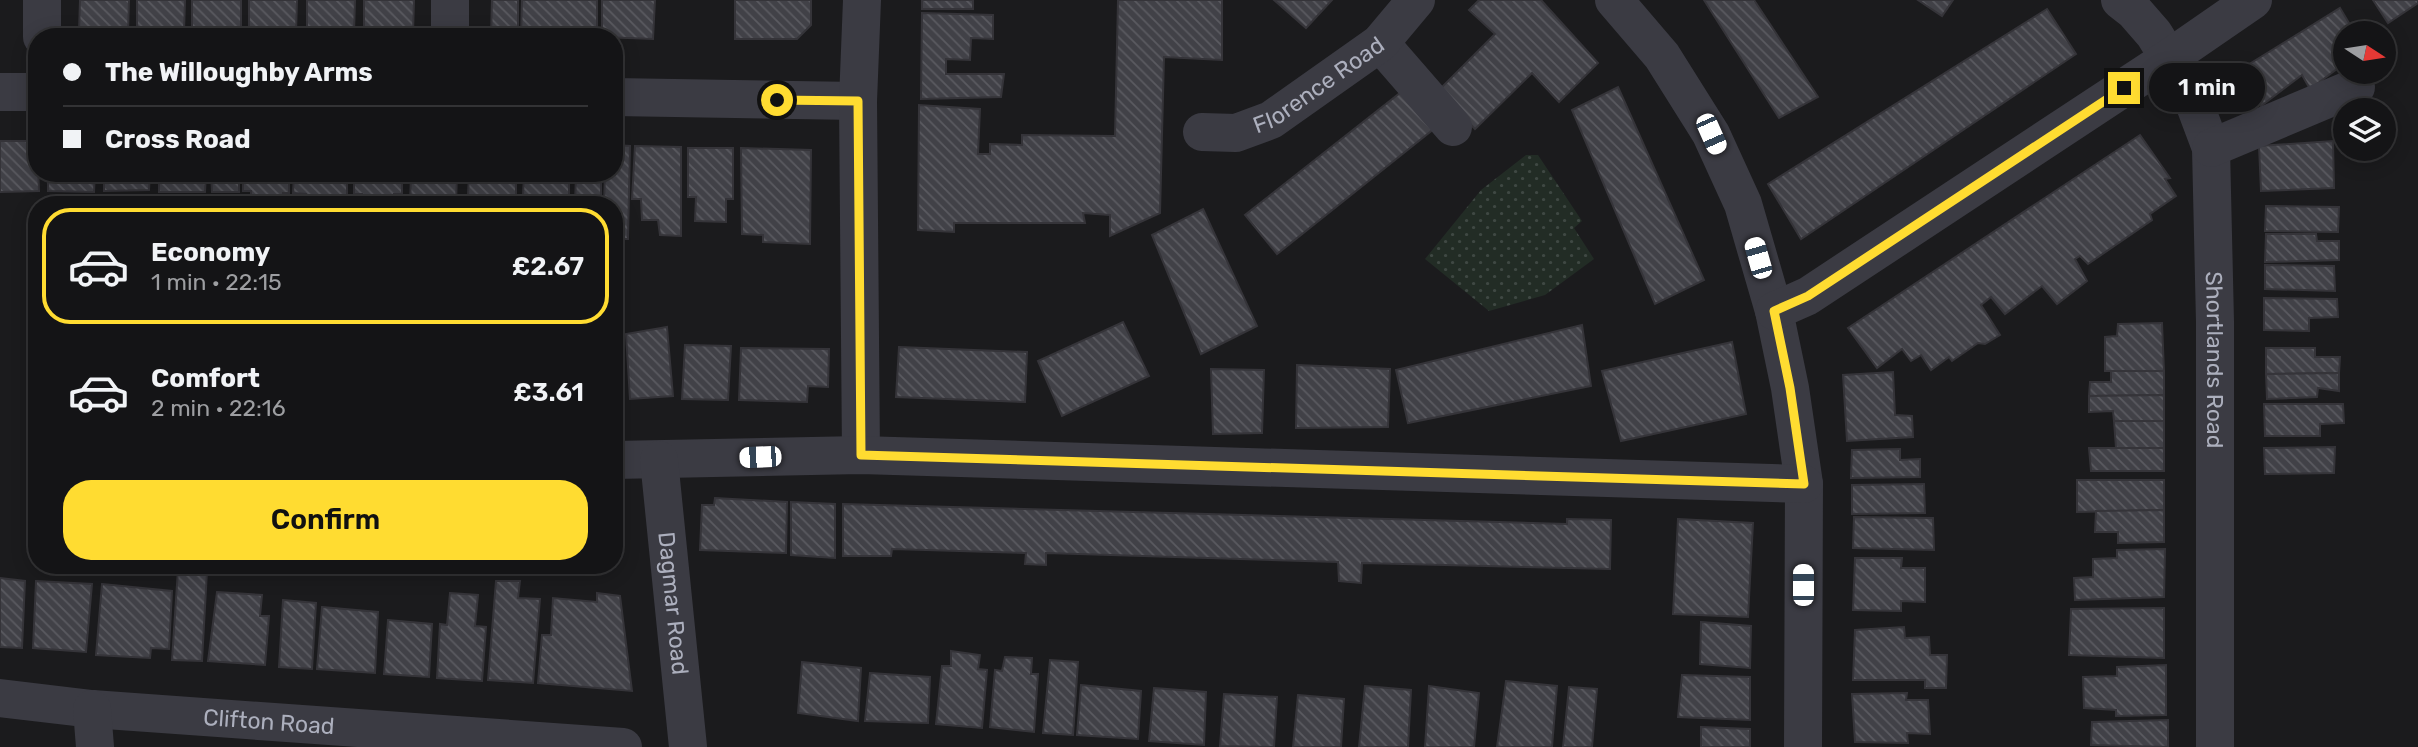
<!DOCTYPE html>
<html lang="en">
<head>
<meta charset="utf-8">
<style>
  :root { --surface:#141416; --page:#1d1d1f; --text:#f1f3f6; --muted:#9d9ea1; --line:#333335; --accent:#ffdc31 }
  body { margin:0; font-family:Rubik,sans-serif; background:var(--page); color:var(--text); height:100vh; display:flex; flex-direction:column; font-size:26px; white-space:nowrap }
  * { box-sizing:border-box; margin:0 }
  p { font-size:23px; color:var(--muted) }
  .icon { flex:none; width:38px; height:38px; fill:none; stroke:currentColor; stroke-width:2; stroke-linecap:round; stroke-linejoin:round }
  .map { position:relative; flex:1; overflow:hidden }
  .sheet { position:absolute; left:28px; top:196px; width:595px; height:378px; display:flex; flex-direction:column; background:var(--surface); border-radius:28px; box-shadow:0 4px 18px #0003,0 0 0 2px var(--line) }
  .sheet>* { flex:none }
  .guide { position:absolute; left:28px; top:28px; width:595px; height:154px; border-radius:28px; box-shadow:0 4px 18px #0003,0 0 0 2px var(--line); display:grid; align-content:center; height:154px; padding:0 35px; background:var(--surface) }
  .needle { width:46px; rotate:102deg }
  .tools { position:absolute; left:2333px; top:21px; display:grid; gap:14px }
  .tools a { display:grid; place-items:center; width:63px; height:63px; border-radius:50%; background:var(--surface); box-shadow:0 4px 18px #0003,0 0 0 2px var(--line); font-size:35px }
  .end { position:absolute; width:32px; height:32px; margin:-16px; border:9px solid #ffdc31; background:#111; box-shadow:0 0 0 4px #111 }
  .from { border-radius:50% }
  .bubble { position:absolute; height:49px; border-radius:24px; background:var(--surface); box-shadow:0 4px 18px #0003,0 0 0 2px var(--line); font-size:23px; font-weight:600; line-height:49px; text-align:center }
  .car { position:absolute; width:21px; height:42px; margin:-21px -10px; border-radius:9px; box-shadow:0 0 5px 2px #0007; background:linear-gradient(#fff 24%,#345 0 40%,#fff 0 76%,#345 0 86%,#fff 0) }
  .guide b { display:flex; align-items:center; gap:24px; height:66px; font-size:26px }
  .guide b+b { border-top:2px solid var(--line) }
  .guide i { width:18px; height:18px; background:var(--text) }
  ul { padding:12px 0 0; list-style:none }
  li { display:flex; align-items:center; gap:21px; height:116px; margin:0 14px 10px; padding:0 21px; border:4px solid transparent; border-radius:28px }
  li div { flex:1 }
  li b { display:block; font-size:26px }
  li em { font-style:normal; font-weight:600 }
  li.selected { border-color:var(--accent) }
  li>.icon { width:63px; height:63px; stroke-width:1.5 }
  .button { display:flex; gap:14px; margin-top:auto; padding:14px 35px }
  .button a { flex:1; height:80px; border-radius:28px; background:var(--accent); color:#111; font-size:28px; font-weight:600; line-height:80px; text-align:center }
  .map>svg:first-child { display:block }
</style>
</head>
<body>
<div class="map">
<svg width="2418" height="747" viewBox="0 0 2418 747">
  <defs>
    <pattern id="green-dots" width="8" height="8" patternUnits="userSpaceOnUse" patternTransform="scale(1.75)"><rect width="8" height="8" fill="#222c25"/><path d="M2 2h.1M6 6h.1" fill="none" stroke="#3f4843" stroke-width="1.8" stroke-linecap="round"/></pattern>
    <pattern id="building-back-hatch" width="6" height="6" patternUnits="userSpaceOnUse" patternTransform="scale(1.75)"><rect width="6" height="6" fill="#414147"/><path d="M-1 5l2 2M0 0l6 6M5-1l2 2" fill="none" stroke="#5a5a60"/></pattern>
  </defs>
  <rect width="100%" height="100%" fill="#1b1b1d"/>
  <polygon fill="url(#green-dots)" points="1526,155 1538,155 1582,221 1574,228 1594,259 1545,295 1489,311 1425,259 1481,190"/>
  <g fill="url(#building-back-hatch)" stroke="#353439" stroke-width="2">
    <polygon points="80,0 129,0 128,33 79,32"/>
    <polygon points="137,0 185,0 184,32 137,32"/>
    <polygon points="192,0 241,0 241,33 192,32"/>
    <polygon points="249,0 297,0 296,33 249,34"/>
    <polygon points="307,0 355,0 354,33 307,34"/>
    <polygon points="364,0 414,0 413,34 364,34"/>
    <polygon points="492,0 518,0 518,37 491,37"/>
    <polygon points="522,0 597,0 597,37 521,37"/>
    <polygon points="602,0 655,0 653,39 602,37"/>
    <polygon points="735,0 811,0 811,25 797,39 735,39"/>
    <rect x="922" y="0" width="51" height="9"/>
    <polygon points="1118,0 1222,0 1222,60 1164,57 1160,213 1110,236 1110,215 1083,213 1085,223 954,223 954,232 918,230 919,105 980,109 978,154 990,154 990,144 1022,145 1022,135 1115,136"/>
    <polygon points="1274,0 1332,0 1306,28"/>
    <polygon points="1479,0 1541,0 1598,63 1559,102 1532,73 1475,129 1438,91 1495,34 1469,10"/>
    <polygon points="1704,0 1754,0 1818,97 1779,118"/>
    <polygon points="1918,0 1953,0 1942,16"/>
    <polygon points="2373,0 2418,0 2418,3 2388,23"/>
    <polygon points="2340,8 2355,33 2345,33 2345,63 2310,89 2302,75 2261,106 2238,71"/>
    <polygon points="2047,9 2076,54 1801,239 1768,184"/>
    <polygon points="922,13 993,15 993,39 971,38 970,60 946,59 946,74 1004,74 1001,97 921,99"/>
    <polygon points="1618,87 1704,280 1655,304 1572,110"/>
    <polygon points="1405,89 1435,128 1277,254 1245,215"/>
    <polygon points="2140,135 2170,178 2165,179 2176,196 2150,214 2152,220 2088,264 2080,256 2075,259 2087,281 2057,304 2042,286 2005,314 1991,297 1981,305 2000,335 1985,344 1978,343 1952,361 1949,357 1931,370 1921,355 1911,361 1902,349 1877,368 1848,328"/>
    <polygon points="0,141 37,141 39,191 0,192"/>
    <polygon points="2333,141 2334,188 2261,191 2259,146"/>
    <polygon points="614,145 630,146 628,239 614,239 614,205 604,205 605,173 614,173"/>
    <polygon points="635,146 681,147 681,236 660,235 658,220 642,220 641,199 632,199"/>
    <polygon points="688,148 733,148 733,199 726,199 726,222 695,221 696,197 688,197"/>
    <polygon points="741,148 811,150 810,244 763,242 763,235 742,234"/>
    <polygon points="48,173 95,173 94,192 48,191"/>
    <polygon points="104,173 150,173 149,190 104,191"/>
    <polygon points="159,173 206,173 205,192 159,192"/>
    <polygon points="211,173 239,173 239,192 212,192"/>
    <polygon points="243,173 289,173 289,193 283,193 282,205 251,205 251,191 243,191"/>
    <polygon points="294,173 347,173 347,205 306,205 306,194 293,193"/>
    <polygon points="354,173 402,173 402,194 394,194 394,205 362,205 362,194 354,194"/>
    <polygon points="411,173 457,173 456,205 410,205"/>
    <polygon points="469,173 516,173 516,196 468,195"/>
    <polygon points="524,173 569,173 569,195 523,195"/>
    <polygon points="576,173 601,173 601,205 575,205"/>
    <polygon points="2266,206 2339,207 2338,232 2265,231"/>
    <polygon points="1203,209 1257,326 1201,354 1152,235"/>
    <polygon points="2266,234 2316,234 2317,241 2339,241 2339,260 2265,262"/>
    <polygon points="2265,265 2334,266 2335,291 2265,289"/>
    <polygon points="2264,298 2337,299 2338,317 2309,318 2309,331 2264,330"/>
    <polygon points="1123,322 1149,376 1062,416 1038,361"/>
    <polygon points="2162,323 2164,371 2105,371 2105,337 2117,336 2118,324"/>
    <polygon points="1582,325 1591,386 1408,423 1396,370"/>
    <polygon points="667,327 673,396 630,399 626,334"/>
    <polygon points="1732,342 1746,414 1621,441 1602,371"/>
    <polygon points="685,345 731,346 728,400 682,399"/>
    <polygon points="899,347 1027,352 1025,402 896,397"/>
    <polygon points="741,348 829,349 828,387 808,386 807,402 739,400"/>
    <polygon points="2266,348 2315,348 2315,357 2340,357 2339,373 2266,374"/>
    <polygon points="1297,365 1390,369 1388,427 1296,428"/>
    <polygon points="1211,369 1264,370 1262,433 1213,434"/>
    <polygon points="2111,371 2164,371 2164,395 2089,396 2090,382 2111,382"/>
    <polygon points="1893,372 1895,415 1912,416 1913,437 1847,441 1843,375"/>
    <polygon points="2339,373 2339,391 2318,388 2317,397 2267,399 2266,374"/>
    <polygon points="2164,395 2164,421 2114,421 2113,411 2089,412 2089,396"/>
    <polygon points="2264,404 2343,404 2344,423 2320,424 2320,436 2265,436"/>
    <polygon points="2114,421 2164,421 2164,448 2116,448"/>
    <polygon points="2335,447 2334,473 2265,474 2264,448"/>
    <polygon points="2089,448 2164,448 2164,471 2091,471"/>
    <polygon points="1900,449 1900,460 1920,459 1920,477 1851,478 1852,450"/>
    <polygon points="2077,480 2164,480 2164,510 2077,512"/>
    <polygon points="1924,484 1925,513 1852,514 1852,485"/>
    <polygon points="715,498 787,502 786,553 700,550 702,505 714,505"/>
    <polygon points="791,502 835,504 835,558 791,555"/>
    <polygon points="843,504 1567,524 1567,519 1611,520 1610,569 1362,563 1361,583 1339,581 1338,562 1046,553 1046,565 1025,564 1026,553 892,549 891,556 843,556"/>
    <polygon points="2164,510 2164,542 2118,543 2118,532 2095,532 2096,511"/>
    <polygon points="1854,517 1933,518 1934,550 1853,548"/>
    <polygon points="1678,519 1753,523 1748,617 1673,614"/>
    <polygon points="2165,549 2164,597 2075,600 2074,578 2093,577 2093,559 2117,558 2117,550"/>
    <polygon points="1855,558 1902,558 1901,568 1925,568 1925,602 1901,601 1901,611 1853,610"/>
    <polygon points="178,569 207,571 202,661 172,660"/>
    <polygon points="0,578 25,581 22,648 0,647"/>
    <polygon points="36,581 92,584 86,652 33,648"/>
    <polygon points="496,581 520,581 518,598 540,599 533,683 488,680"/>
    <polygon points="102,584 172,591 169,649 151,648 150,658 96,655"/>
    <polygon points="217,592 262,595 260,616 269,616 265,665 208,661"/>
    <polygon points="450,593 478,595 475,626 486,627 482,681 437,678 440,624 447,625"/>
    <polygon points="597,593 620,596 632,691 538,683 542,635 551,635 553,598 597,602"/>
    <polygon points="283,600 316,603 312,669 279,667"/>
    <polygon points="322,607 378,612 375,673 317,669"/>
    <polygon points="2164,608 2164,658 2069,655 2071,609"/>
    <polygon points="388,620 432,624 429,677 384,674"/>
    <polygon points="1701,622 1751,626 1750,668 1700,664"/>
    <polygon points="1904,627 1905,638 1929,637 1930,655 1947,655 1946,688 1925,688 1925,680 1853,680 1855,630"/>
    <polygon points="951,651 980,655 978,669 987,670 982,728 936,724 942,666 951,666"/>
    <polygon points="1005,657 1032,658 1031,674 1038,674 1034,732 990,727 995,670 1002,671"/>
    <polygon points="1050,660 1078,662 1073,735 1043,733"/>
    <polygon points="802,662 861,668 858,721 798,713"/>
    <polygon points="2166,665 2166,715 2116,716 2116,710 2084,708 2083,677 2117,676 2117,667"/>
    <polygon points="870,673 930,677 928,723 865,721"/>
    <polygon points="1682,675 1750,677 1750,720 1678,717"/>
    <polygon points="1506,681 1557,686 1552,747 1497,747"/>
    <polygon points="1081,685 1141,691 1138,739 1077,735"/>
    <polygon points="1365,686 1411,690 1408,747 1359,747"/>
    <polygon points="1429,686 1479,693 1474,747 1425,747"/>
    <polygon points="1569,687 1597,689 1592,747 1563,747"/>
    <polygon points="1154,688 1206,692 1204,745 1149,741"/>
    <polygon points="1907,693 1906,700 1928,700 1930,734 1907,733 1908,743 1855,742 1852,694"/>
    <polygon points="1224,694 1277,697 1274,747 1220,746"/>
    <polygon points="1298,695 1344,699 1341,747 1293,747"/>
    <polygon points="2168,720 2168,747 2091,745 2092,722"/>
    <polygon points="1701,727 1750,729 1750,747 1701,747"/>
  </g>
  <g fill="none" stroke-linecap="round" stroke-linejoin="round">
    <g stroke="#3b3b43" stroke-width="38">
      <polyline points="1614,0 1662,56 1711,134 1743,204 1774,311 1790,388 1804,484 1803,747"/>
      <path id="s1" d="M 2120,0 L 2134,11 L 2154,34 L 2180,76 L 2196,108 L 2211,148 L 2215,322 L 2215,747"/>
      <polyline points="42,37 42,0"/>
      <polyline points="450,37 450,0"/>
      <polyline points="1380,43 1453,127"/>
      <polyline points="0,92 37,92"/>
      <polyline points="614,97 858,101"/>
      <path id="s2" d="M 1202,132 L 1236,133 L 1271,120 L 1380,43 L 1416,0"/>
      <polyline points="2211,148 2356,87"/>
      <polyline points="1774,311 1808,296 2169,58 2253,0"/>
      <polyline points="861,455 858,101 862,0"/>
      <polyline points="614,460 861,455 1804,484"/>
      <path id="s3" d="M 659,460 L 688,747"/>
      <path id="s4" d="M 0,698 L 92,709 L 623,747"/>
      <polyline points="92,709 95,747"/>
    </g>
  </g>
  <g fill="none" stroke-linecap="round" stroke-linejoin="round">
    <polyline stroke="#ffdc31" stroke-width="9" points="777,100 858,101 861,455 1804,484 1790,388 1774,311 1808,296 2124,88"/>
  </g>
  <g text-anchor="middle" dominant-baseline="central" stroke-width="6" stroke-linejoin="round" paint-order="stroke">
    <g font-size="23" fill="#acafbd" stroke="#161518">
      <text stroke="none"><textPath href="#s2" startOffset="130">Florence Road</textPath></text>
      <text stroke="none"><textPath href="#s1" startOffset="388">Shortlands Road</textPath></text>
      <text stroke="none"><textPath href="#s3" startOffset="144">Dagmar Road</textPath></text>
      <text stroke="none"><textPath href="#s4" startOffset="270">Clifton Road</textPath></text>
    </g>
  </g>
</svg>
<div class="tools">
<a><svg class="needle" viewBox="-14 -14 28 28"><path d="M0-13l5 13h-10z" fill="#e53935"/><path d="M0 13l5-13h-10z" fill="#9d9ea1"/></svg></a>
<a><svg class="icon" aria-label="layers" viewBox="0 0 24 24"><path d="M12 4l9 5-9 5-9-5zM3 14l9 5 9-5"/></svg></a>
</div>
<i class="end from" style="left:777px;top:100px"></i>
<i class="end" style="left:2124px;top:88px"></i>
<div class="bubble" style="left:2149px;top:63px;width:116px">1 min</div>
<i class="car" style="left:1711px;top:134px;rotate:156deg"></i>
<i class="car" style="left:1758px;top:258px;rotate:344deg"></i>
<i class="car" style="left:760px;top:457px;rotate:268deg"></i>
<i class="car" style="left:1803px;top:585px;rotate:0deg"></i>
<div class="guide">
<b><i class="from"></i>The Willoughby Arms</b>
<b><i></i>Cross Road</b>
</div>
<section class="sheet">
<ul>
<li class="selected"><svg class="icon" aria-label="car" viewBox="0 0 24 24"><path d="M5 17H2v-5l4-1 3-4h7l3 4 3 1v5h-3M9 17h6M6 11h13"/><circle cx="7" cy="17" r="2"/><circle cx="17" cy="17" r="2"/></svg><div><b>Economy</b><p>1 min · 22:15</p></div><em>£2.67</em></li>
<li><svg class="icon" aria-label="car" viewBox="0 0 24 24"><path d="M5 17H2v-5l4-1 3-4h7l3 4 3 1v5h-3M9 17h6M6 11h13"/><circle cx="7" cy="17" r="2"/><circle cx="17" cy="17" r="2"/></svg><div><b>Comfort</b><p>2 min · 22:16</p></div><em>£3.61</em></li>
</ul>
<div class="button"><a>Confirm</a></div>
</section>
</div>
</body>
</html>
